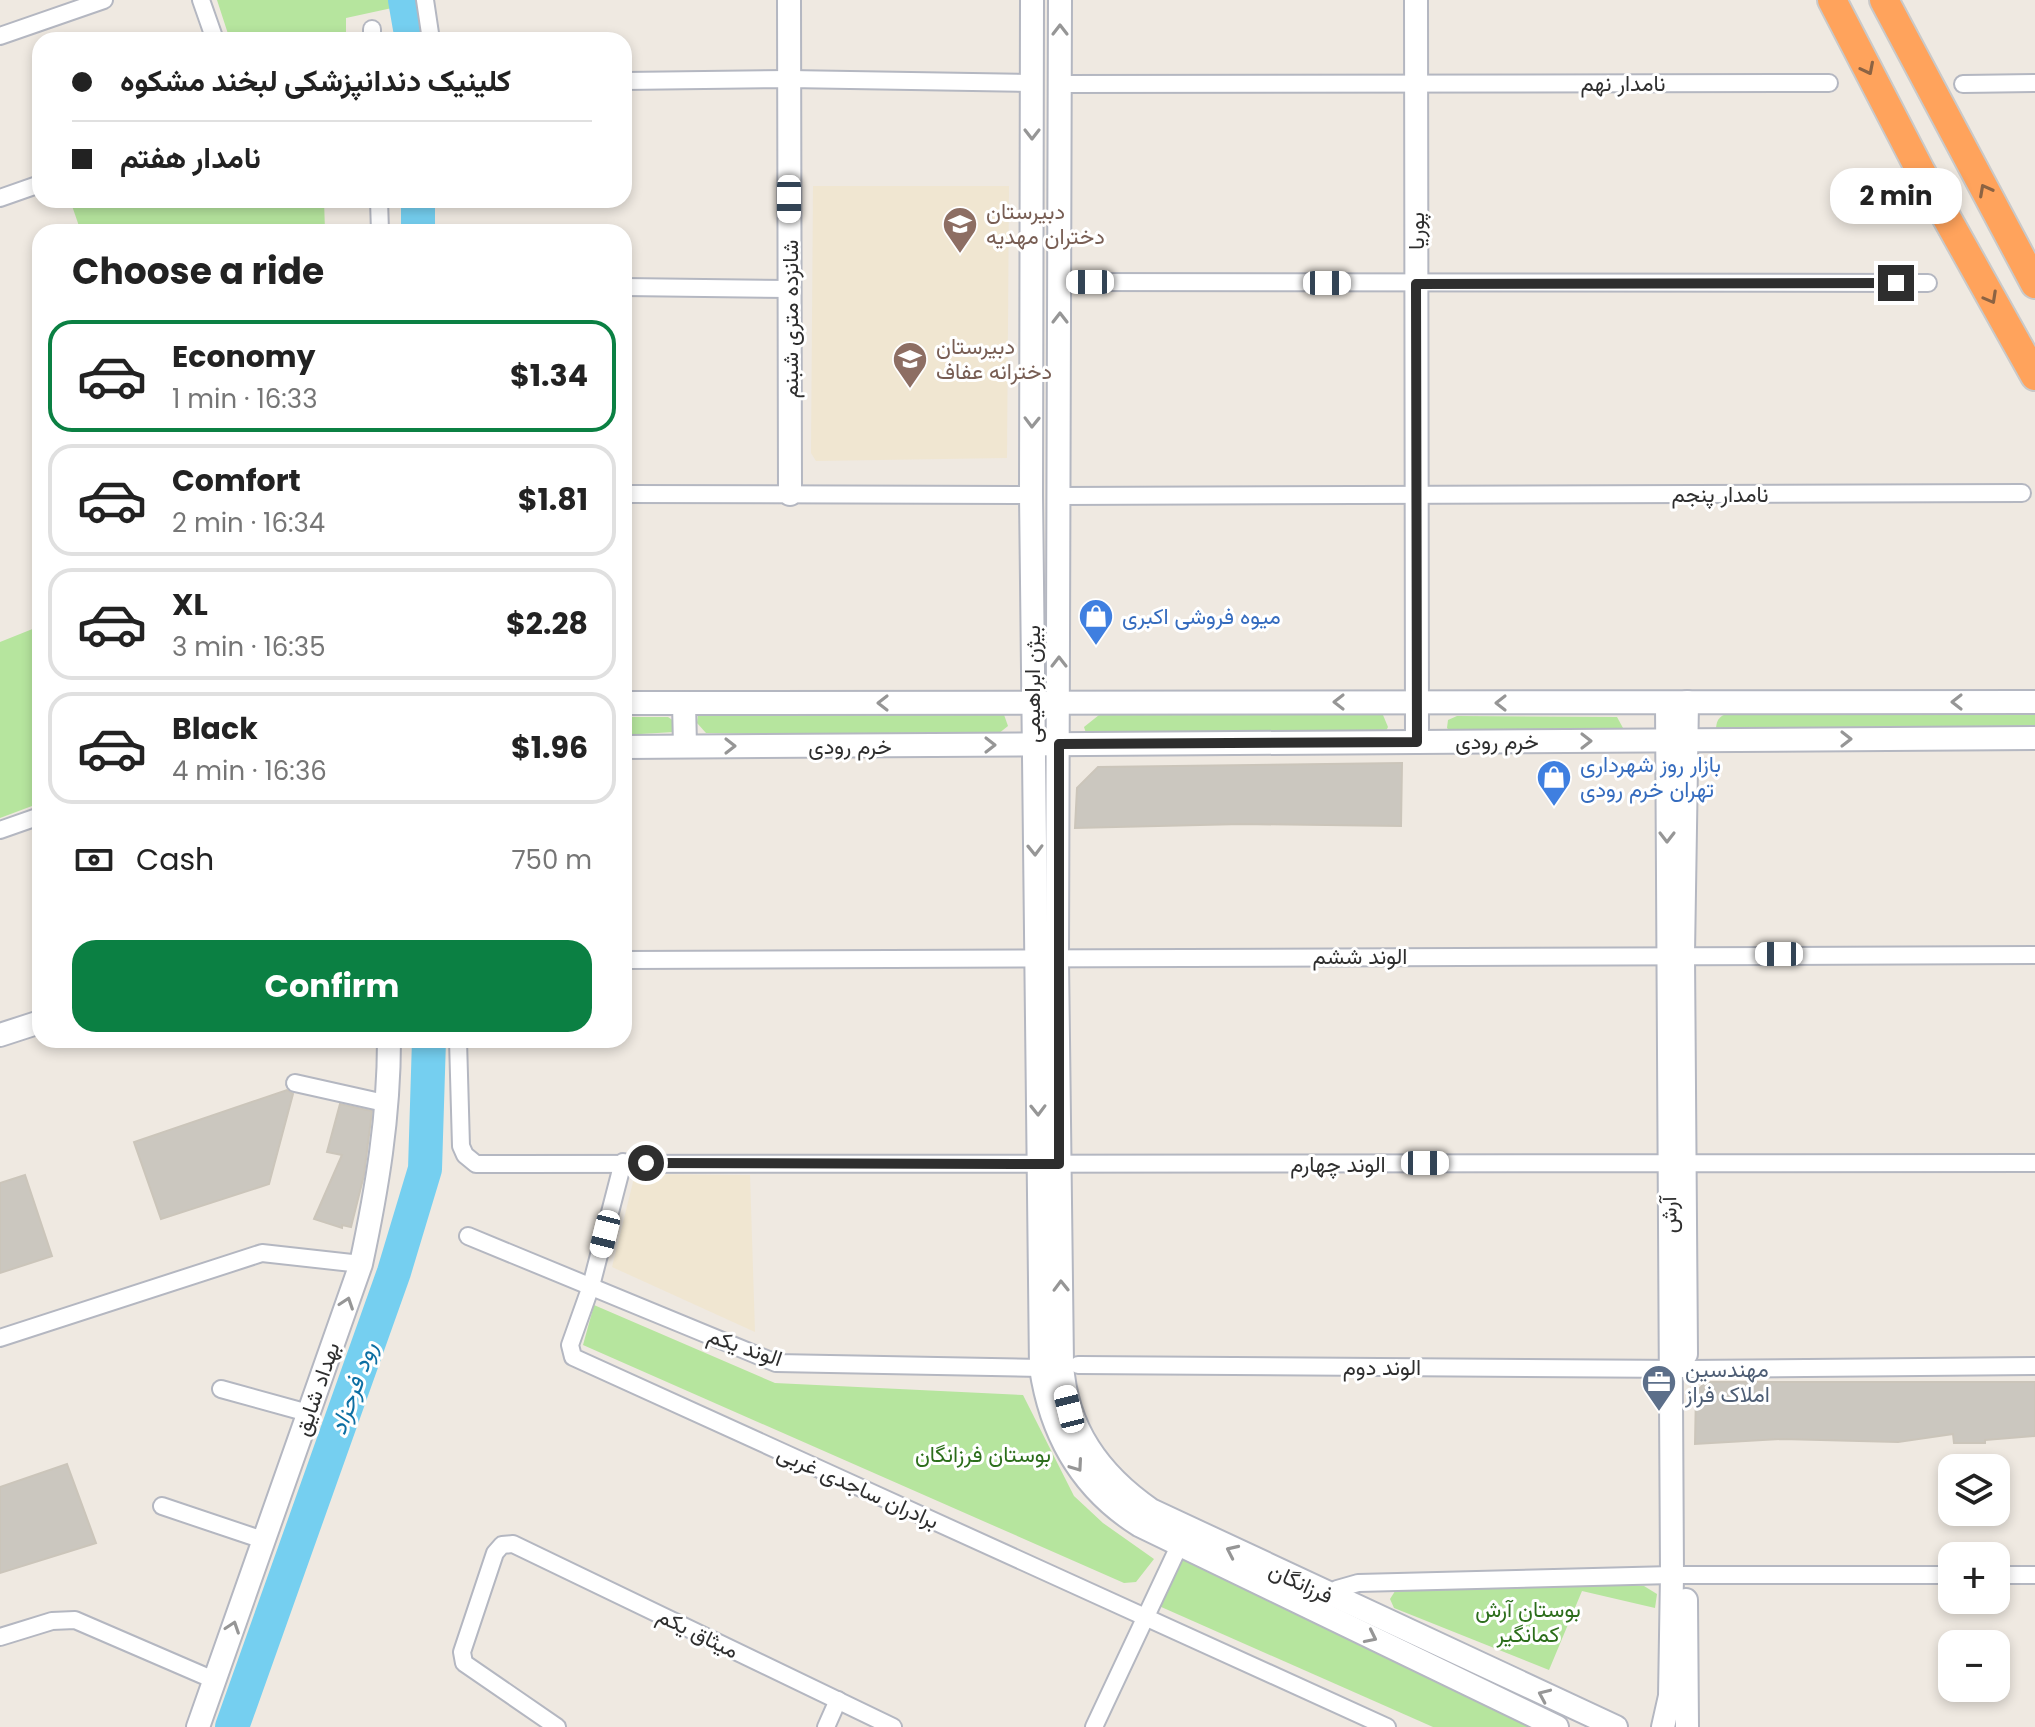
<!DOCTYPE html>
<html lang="en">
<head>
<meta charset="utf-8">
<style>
  :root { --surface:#fff; --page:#f6f6f6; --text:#222; --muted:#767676; --line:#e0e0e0; --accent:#0b8043 }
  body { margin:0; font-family:Poppins,Vazirmatn,sans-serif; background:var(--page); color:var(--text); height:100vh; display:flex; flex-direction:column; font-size:30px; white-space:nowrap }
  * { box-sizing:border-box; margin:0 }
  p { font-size:26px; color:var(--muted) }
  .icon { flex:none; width:44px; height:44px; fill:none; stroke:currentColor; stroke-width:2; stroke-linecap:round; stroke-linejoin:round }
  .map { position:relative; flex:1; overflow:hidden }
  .drawer { position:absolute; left:32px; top:224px; width:600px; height:824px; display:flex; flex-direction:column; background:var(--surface); border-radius:24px; box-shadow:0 4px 12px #0003 }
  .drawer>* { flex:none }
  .hud { position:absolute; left:32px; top:32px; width:600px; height:176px; border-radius:24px; box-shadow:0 4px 12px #0003; display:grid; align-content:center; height:176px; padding:0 40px; background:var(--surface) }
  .fabs { position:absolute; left:1938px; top:1454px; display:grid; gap:16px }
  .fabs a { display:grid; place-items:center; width:72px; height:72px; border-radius:16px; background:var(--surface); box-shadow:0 4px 12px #0003; font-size:40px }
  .end { position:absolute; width:36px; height:36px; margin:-18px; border:10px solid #2e2e2e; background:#fff; box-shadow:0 0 0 4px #fff }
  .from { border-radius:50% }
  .bubble { position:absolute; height:56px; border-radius:24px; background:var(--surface); box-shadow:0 4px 12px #0003; font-size:26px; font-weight:700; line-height:56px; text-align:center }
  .car { position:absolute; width:24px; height:48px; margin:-24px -12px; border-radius:10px; box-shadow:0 0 6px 2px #0007; background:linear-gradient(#fff 24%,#345 0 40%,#fff 0 76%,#345 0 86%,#fff 0) }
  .hud b { display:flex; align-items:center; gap:28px; height:76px; font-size:30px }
  .hud b+b { border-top:2px solid var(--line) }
  .hud i { width:20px; height:20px; background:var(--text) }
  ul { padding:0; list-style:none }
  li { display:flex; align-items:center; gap:24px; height:112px; margin:0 16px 12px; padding:0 24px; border:4px solid var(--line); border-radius:24px }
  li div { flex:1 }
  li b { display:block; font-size:30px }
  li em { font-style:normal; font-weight:700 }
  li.on { border-color:var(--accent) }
  li>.icon { width:72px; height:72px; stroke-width:1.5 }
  h2 { padding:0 40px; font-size:36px; line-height:96px }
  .pay { display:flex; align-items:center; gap:20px; height:88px; padding:0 40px; font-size:30px }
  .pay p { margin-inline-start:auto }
  .action { display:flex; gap:16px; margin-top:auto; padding:16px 40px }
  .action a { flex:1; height:92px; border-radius:24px; background:var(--accent); color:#fff; font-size:32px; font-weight:700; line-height:92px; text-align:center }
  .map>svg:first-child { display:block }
</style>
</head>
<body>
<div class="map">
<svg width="2035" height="1727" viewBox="0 0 2035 1727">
  <rect width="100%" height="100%" fill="#efe9e1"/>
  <g fill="#f0e6d1">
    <polygon points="813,186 1009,186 1007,458 816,461 811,453"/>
    <polygon points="635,1174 750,1175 755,1332 612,1267"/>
  </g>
  <g fill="#b6e59e">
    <polygon points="217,0 389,0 392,8 346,18 346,40 230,40"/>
    <polygon points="70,200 324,200 325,232 81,232"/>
    <polygon points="40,626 40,803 0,818 0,642"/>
    <polygon points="1002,709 1008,726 993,738 706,733 697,723 698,715 705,710"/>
    <path d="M 1732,712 L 2035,714 L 2035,733 L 1716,730 C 1716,718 1721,715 1732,712 Z"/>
    <polygon points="1099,715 1383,715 1388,727 1385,733 1086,733 1084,727"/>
    <polygon points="1457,716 1617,717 1623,728 1620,734 1453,734 1447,728 1448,720"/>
    <polygon points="624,717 668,717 674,721 674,732 624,735"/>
    <polygon points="594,1305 775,1383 1023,1395 1074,1496 1103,1523 1154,1559 1136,1582 1124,1583 583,1345"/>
    <polygon points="1183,1557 1554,1727 1433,1727 1159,1606"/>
    <polygon points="1582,1583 1644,1586 1657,1594 1655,1608 1582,1591 1549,1670 1394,1608 1390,1599 1397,1588"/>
  </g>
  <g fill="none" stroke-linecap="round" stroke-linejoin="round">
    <g stroke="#75cff0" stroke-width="34">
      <polyline points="405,0 412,40"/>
      <polyline points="418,232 418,200"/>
      <polyline points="232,1727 394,1272 425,1169 429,1040"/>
    </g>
  </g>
  <g fill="#cbc7bf" stroke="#cbc5ba" stroke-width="2">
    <polygon points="1402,763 1401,826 1242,824 1075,828 1077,788 1098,767"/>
    <polygon points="287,1090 293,1094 269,1184 161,1219 134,1142"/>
    <polygon points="340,1104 372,1111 364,1175 351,1227 342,1225 342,1228 314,1219 342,1155 327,1152"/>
    <polygon points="25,1175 52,1256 0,1273 0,1183"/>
    <polygon points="1706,1382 2035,1382 2035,1436 1985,1440 1985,1443 1954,1443 1953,1434 1898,1442 1782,1439 1695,1444 1696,1392"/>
    <polygon points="67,1464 96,1543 0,1573 0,1487"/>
  </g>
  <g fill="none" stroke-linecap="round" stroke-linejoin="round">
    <g stroke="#b4b7c1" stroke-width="20">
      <g id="street">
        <polyline points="201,0 215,40"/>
        <polyline points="425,0 431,40"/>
        <polyline points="372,29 372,40"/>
        <polyline points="0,36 104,0"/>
        <polyline points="624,81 789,79 1032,83"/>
        <polyline points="1060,84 1829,83"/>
        <polyline points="1963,84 2035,83"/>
        <polyline points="0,198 40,184"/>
        <polyline points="379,200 380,232"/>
        <polyline points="1060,282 1928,283"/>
        <polyline points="624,287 789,289"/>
        <polyline points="624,494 1031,495"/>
        <polyline points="1059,496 2022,493"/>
        <polyline points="0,830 40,816"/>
        <polyline points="624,960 2035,955"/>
        <polyline points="458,1040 461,1146 465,1155 476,1164 2035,1163"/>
        <polyline points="295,1083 389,1104"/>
        <polyline points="623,1162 591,1286 570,1345 573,1357 1387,1727"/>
        <polyline points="468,1236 776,1363 1041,1368"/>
        <polyline points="0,1338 262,1253 361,1264"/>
        <polyline points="1078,1365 1686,1369 2035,1366"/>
        <polyline points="221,1389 308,1413"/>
        <polyline points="162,1506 263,1540"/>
        <polyline points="1996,1575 2035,1575"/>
        <polyline points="1329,1596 1337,1589 1358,1583 1672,1575 1952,1575"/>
        <polyline points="0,1637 52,1621 75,1620 214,1680"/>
        <polyline points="557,1727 464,1663 462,1652 495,1553 502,1545 513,1544 893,1727"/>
        <polyline points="826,1727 838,1700"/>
        <polyline points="1094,1727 1179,1546"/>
      </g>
    </g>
    <g stroke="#b4b7c1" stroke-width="26">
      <g id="secondary">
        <polyline points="789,0 790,494"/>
        <path d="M 1032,0 L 1031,495 L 1041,1368 C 1051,1435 1082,1489 1139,1525 L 1557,1727"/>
        <path d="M 1060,0 L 1057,959 L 1062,1364 C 1066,1428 1099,1474 1151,1510 L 1616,1727"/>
        <polyline points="1416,0 1417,742"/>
        <polyline points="624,703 2035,702"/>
        <polyline points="684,703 685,746"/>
        <polyline points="624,747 2035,738"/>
        <polyline points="0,1035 40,1022"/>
        <polyline points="1686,1354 1683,954 1687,702"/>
        <polyline points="1686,1600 1687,1727"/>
        <path d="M 198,1727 L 361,1264 C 377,1189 389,1117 389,1040"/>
        <polyline points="1663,1727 1670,1696 1672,1575 1667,703"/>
      </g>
    </g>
    <g stroke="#c9c9c9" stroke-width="32">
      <g id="highway">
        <polyline points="1832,0 1920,170 2035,376"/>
        <polyline points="1884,0 2035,284"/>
      </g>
    </g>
    <use href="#street" stroke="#fff" stroke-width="16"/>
    <use href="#secondary" stroke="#fff" stroke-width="22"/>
    <use href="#highway" stroke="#ffa35c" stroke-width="28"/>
  </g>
  <defs><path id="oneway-chevron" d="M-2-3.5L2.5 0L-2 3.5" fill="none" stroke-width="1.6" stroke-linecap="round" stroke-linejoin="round" transform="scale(2)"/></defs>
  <g stroke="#969696">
    <use href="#oneway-chevron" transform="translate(1060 30) rotate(-90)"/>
    <use href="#oneway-chevron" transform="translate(1032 134) rotate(90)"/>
    <use href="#oneway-chevron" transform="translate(1060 318) rotate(-90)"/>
    <use href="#oneway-chevron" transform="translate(1032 422) rotate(91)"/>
    <use href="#oneway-chevron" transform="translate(1059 662) rotate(-90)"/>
    <use href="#oneway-chevron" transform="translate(1339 702) rotate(-180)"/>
    <use href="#oneway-chevron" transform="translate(1957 702) rotate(180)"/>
    <use href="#oneway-chevron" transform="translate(883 703) rotate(180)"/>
    <use href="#oneway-chevron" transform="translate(1501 703) rotate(-180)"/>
    <use href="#oneway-chevron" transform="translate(1846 739)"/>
    <use href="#oneway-chevron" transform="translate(1586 741)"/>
    <use href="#oneway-chevron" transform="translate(990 745)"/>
    <use href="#oneway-chevron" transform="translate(730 746)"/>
    <use href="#oneway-chevron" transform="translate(1667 837) rotate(90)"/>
    <use href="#oneway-chevron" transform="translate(1035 850) rotate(89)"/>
    <use href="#oneway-chevron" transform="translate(1038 1110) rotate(89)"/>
    <use href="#oneway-chevron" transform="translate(1061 1286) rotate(-91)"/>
    <use href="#oneway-chevron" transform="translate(347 1303) rotate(-71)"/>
    <use href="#oneway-chevron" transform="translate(1077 1466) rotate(55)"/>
    <use href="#oneway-chevron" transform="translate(1232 1551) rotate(-155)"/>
    <use href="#oneway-chevron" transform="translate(233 1627) rotate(-71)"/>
    <use href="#oneway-chevron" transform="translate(1371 1637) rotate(26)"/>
    <use href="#oneway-chevron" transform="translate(1544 1695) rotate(-156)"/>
  </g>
  <g stroke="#8c6343">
    <use href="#oneway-chevron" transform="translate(1868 69) rotate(63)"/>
    <use href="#oneway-chevron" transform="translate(1985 190) rotate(-118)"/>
    <use href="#oneway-chevron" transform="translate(1991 298) rotate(61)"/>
  </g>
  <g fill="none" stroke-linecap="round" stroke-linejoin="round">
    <polyline stroke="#2e2e2e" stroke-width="10" points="646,1163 1059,1164 1059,744 1417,742 1416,284 1896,283"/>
  </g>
  <defs>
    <g id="school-pin" transform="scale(1.8)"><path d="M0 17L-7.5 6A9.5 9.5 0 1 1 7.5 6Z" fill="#8d6e63" stroke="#fff"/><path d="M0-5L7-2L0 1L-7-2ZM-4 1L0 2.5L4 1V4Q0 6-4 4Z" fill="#fff"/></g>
    <g id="shop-pin" transform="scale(1.8)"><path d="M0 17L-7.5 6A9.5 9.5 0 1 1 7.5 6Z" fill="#3f7fe0" stroke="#fff"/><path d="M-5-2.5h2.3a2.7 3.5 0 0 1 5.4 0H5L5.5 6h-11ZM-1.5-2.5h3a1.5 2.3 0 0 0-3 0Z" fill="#fff"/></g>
    <g id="office-pin" transform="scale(1.8)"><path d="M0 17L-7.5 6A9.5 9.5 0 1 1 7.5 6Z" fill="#5c6f8a" stroke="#fff"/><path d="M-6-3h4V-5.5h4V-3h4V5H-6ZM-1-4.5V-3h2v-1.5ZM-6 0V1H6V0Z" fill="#fff"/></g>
  </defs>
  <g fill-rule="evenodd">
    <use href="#school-pin" x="960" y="224"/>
    <use href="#school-pin" x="910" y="359"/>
    <use href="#shop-pin" x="1096" y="616"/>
    <use href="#shop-pin" x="1554" y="777"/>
    <use href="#office-pin" x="1659" y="1382"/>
  </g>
  <g text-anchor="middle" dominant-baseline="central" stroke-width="6" stroke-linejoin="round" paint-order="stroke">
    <g font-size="22" fill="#2e2e2e" stroke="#fff">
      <text x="1623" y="83">نامدار نهم</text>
      <text transform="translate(1416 231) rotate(-90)">پوریا</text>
      <text transform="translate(790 319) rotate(-90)">شانزده متری شبنم</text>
      <text x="1720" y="494">نامدار پنجم</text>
      <text transform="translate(1032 684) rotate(-90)">بیژن ابراهیمی</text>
      <text x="1497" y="741">خرم رودی</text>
      <text x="850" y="746">خرم رودی</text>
      <text x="1360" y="956">الوند ششم</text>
      <text x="1338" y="1164">الوند چهارم</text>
      <text transform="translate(1669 1215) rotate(-91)">آرش</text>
      <text transform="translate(745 1347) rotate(19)">الوند یکم</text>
      <text x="1382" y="1367">الوند دوم</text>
      <text transform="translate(317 1389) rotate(-71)">بهداد شایق</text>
      <text transform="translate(858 1487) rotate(24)">برادران ساجدی غربی</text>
      <text transform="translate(1301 1583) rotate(25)">فرزانگان</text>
      <text transform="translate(698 1633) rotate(26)">میثاق یکم</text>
    </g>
    <g font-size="22" fill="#785e54" stroke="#fff" text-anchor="start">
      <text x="986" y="211">دبیرستان<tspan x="986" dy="25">دختران مهدیه</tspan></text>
      <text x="936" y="346">دبیرستان<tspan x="936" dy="25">دخترانه عفاف</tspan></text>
    </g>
    <g font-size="22" fill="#366cbe" stroke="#fff" text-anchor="start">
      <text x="1122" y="616">میوه فروشی اکبری</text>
      <text x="1580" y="764">بازار روز شهرداری<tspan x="1580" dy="25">تهران خرم رودی</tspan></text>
    </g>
    <g font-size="22" fill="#4e5e75" stroke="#fff" text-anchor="start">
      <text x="1685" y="1369">مهندسین<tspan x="1685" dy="25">املاک فراز</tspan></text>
    </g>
    <g font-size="22" fill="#2c6e1b" stroke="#fff">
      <text x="983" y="1454">بوستان فرزانگان</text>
      <text x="1528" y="1609">بوستان آرش<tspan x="1528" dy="25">کمانگیر</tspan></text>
    </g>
    <g font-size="24" font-style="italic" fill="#0d6fa3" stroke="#fff">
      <text transform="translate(353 1388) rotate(-70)">رود فرحزاد</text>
    </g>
  </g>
</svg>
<div class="fabs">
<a><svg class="icon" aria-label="layers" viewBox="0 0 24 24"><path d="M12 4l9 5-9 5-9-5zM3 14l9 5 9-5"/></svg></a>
<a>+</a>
<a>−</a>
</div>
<i class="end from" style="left:646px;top:1163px"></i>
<i class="end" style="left:1896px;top:283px"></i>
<div class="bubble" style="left:1830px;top:168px;width:132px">2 min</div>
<i class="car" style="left:789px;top:199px;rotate:180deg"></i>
<i class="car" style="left:1090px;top:282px;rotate:270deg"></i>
<i class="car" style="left:1327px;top:283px;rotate:90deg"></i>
<i class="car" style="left:1779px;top:954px;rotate:270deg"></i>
<i class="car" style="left:1425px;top:1163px;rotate:90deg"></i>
<i class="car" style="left:605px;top:1234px;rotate:194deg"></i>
<i class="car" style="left:1069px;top:1409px;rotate:346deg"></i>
<div class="hud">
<b><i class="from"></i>کلینیک دندانپزشکی لبخند مشکوه</b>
<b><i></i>نامدار هفتم</b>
</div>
<section class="drawer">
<h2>Choose a ride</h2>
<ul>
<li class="on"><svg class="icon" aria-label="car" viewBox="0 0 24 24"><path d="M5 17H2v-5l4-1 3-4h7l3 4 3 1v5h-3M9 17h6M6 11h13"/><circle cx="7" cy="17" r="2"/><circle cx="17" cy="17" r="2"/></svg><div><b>Economy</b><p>1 min · 16:33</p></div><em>$1.34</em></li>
<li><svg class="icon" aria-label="car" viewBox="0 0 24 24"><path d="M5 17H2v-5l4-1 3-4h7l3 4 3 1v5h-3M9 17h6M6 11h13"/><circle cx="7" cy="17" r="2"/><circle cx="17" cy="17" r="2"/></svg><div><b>Comfort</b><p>2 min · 16:34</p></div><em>$1.81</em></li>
<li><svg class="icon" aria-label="car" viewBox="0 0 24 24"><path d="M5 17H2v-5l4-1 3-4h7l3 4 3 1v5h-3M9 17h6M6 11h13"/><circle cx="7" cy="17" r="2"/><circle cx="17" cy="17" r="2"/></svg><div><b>XL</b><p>3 min · 16:35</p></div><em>$2.28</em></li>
<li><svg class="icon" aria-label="car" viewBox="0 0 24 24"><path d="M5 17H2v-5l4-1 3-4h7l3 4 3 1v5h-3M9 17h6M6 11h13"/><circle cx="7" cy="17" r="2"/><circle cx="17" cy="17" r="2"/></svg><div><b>Black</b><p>4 min · 16:36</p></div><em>$1.96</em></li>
</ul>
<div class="pay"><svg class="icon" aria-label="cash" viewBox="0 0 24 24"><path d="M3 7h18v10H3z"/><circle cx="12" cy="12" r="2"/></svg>Cash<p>750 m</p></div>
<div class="action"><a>Confirm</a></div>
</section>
</div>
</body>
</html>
